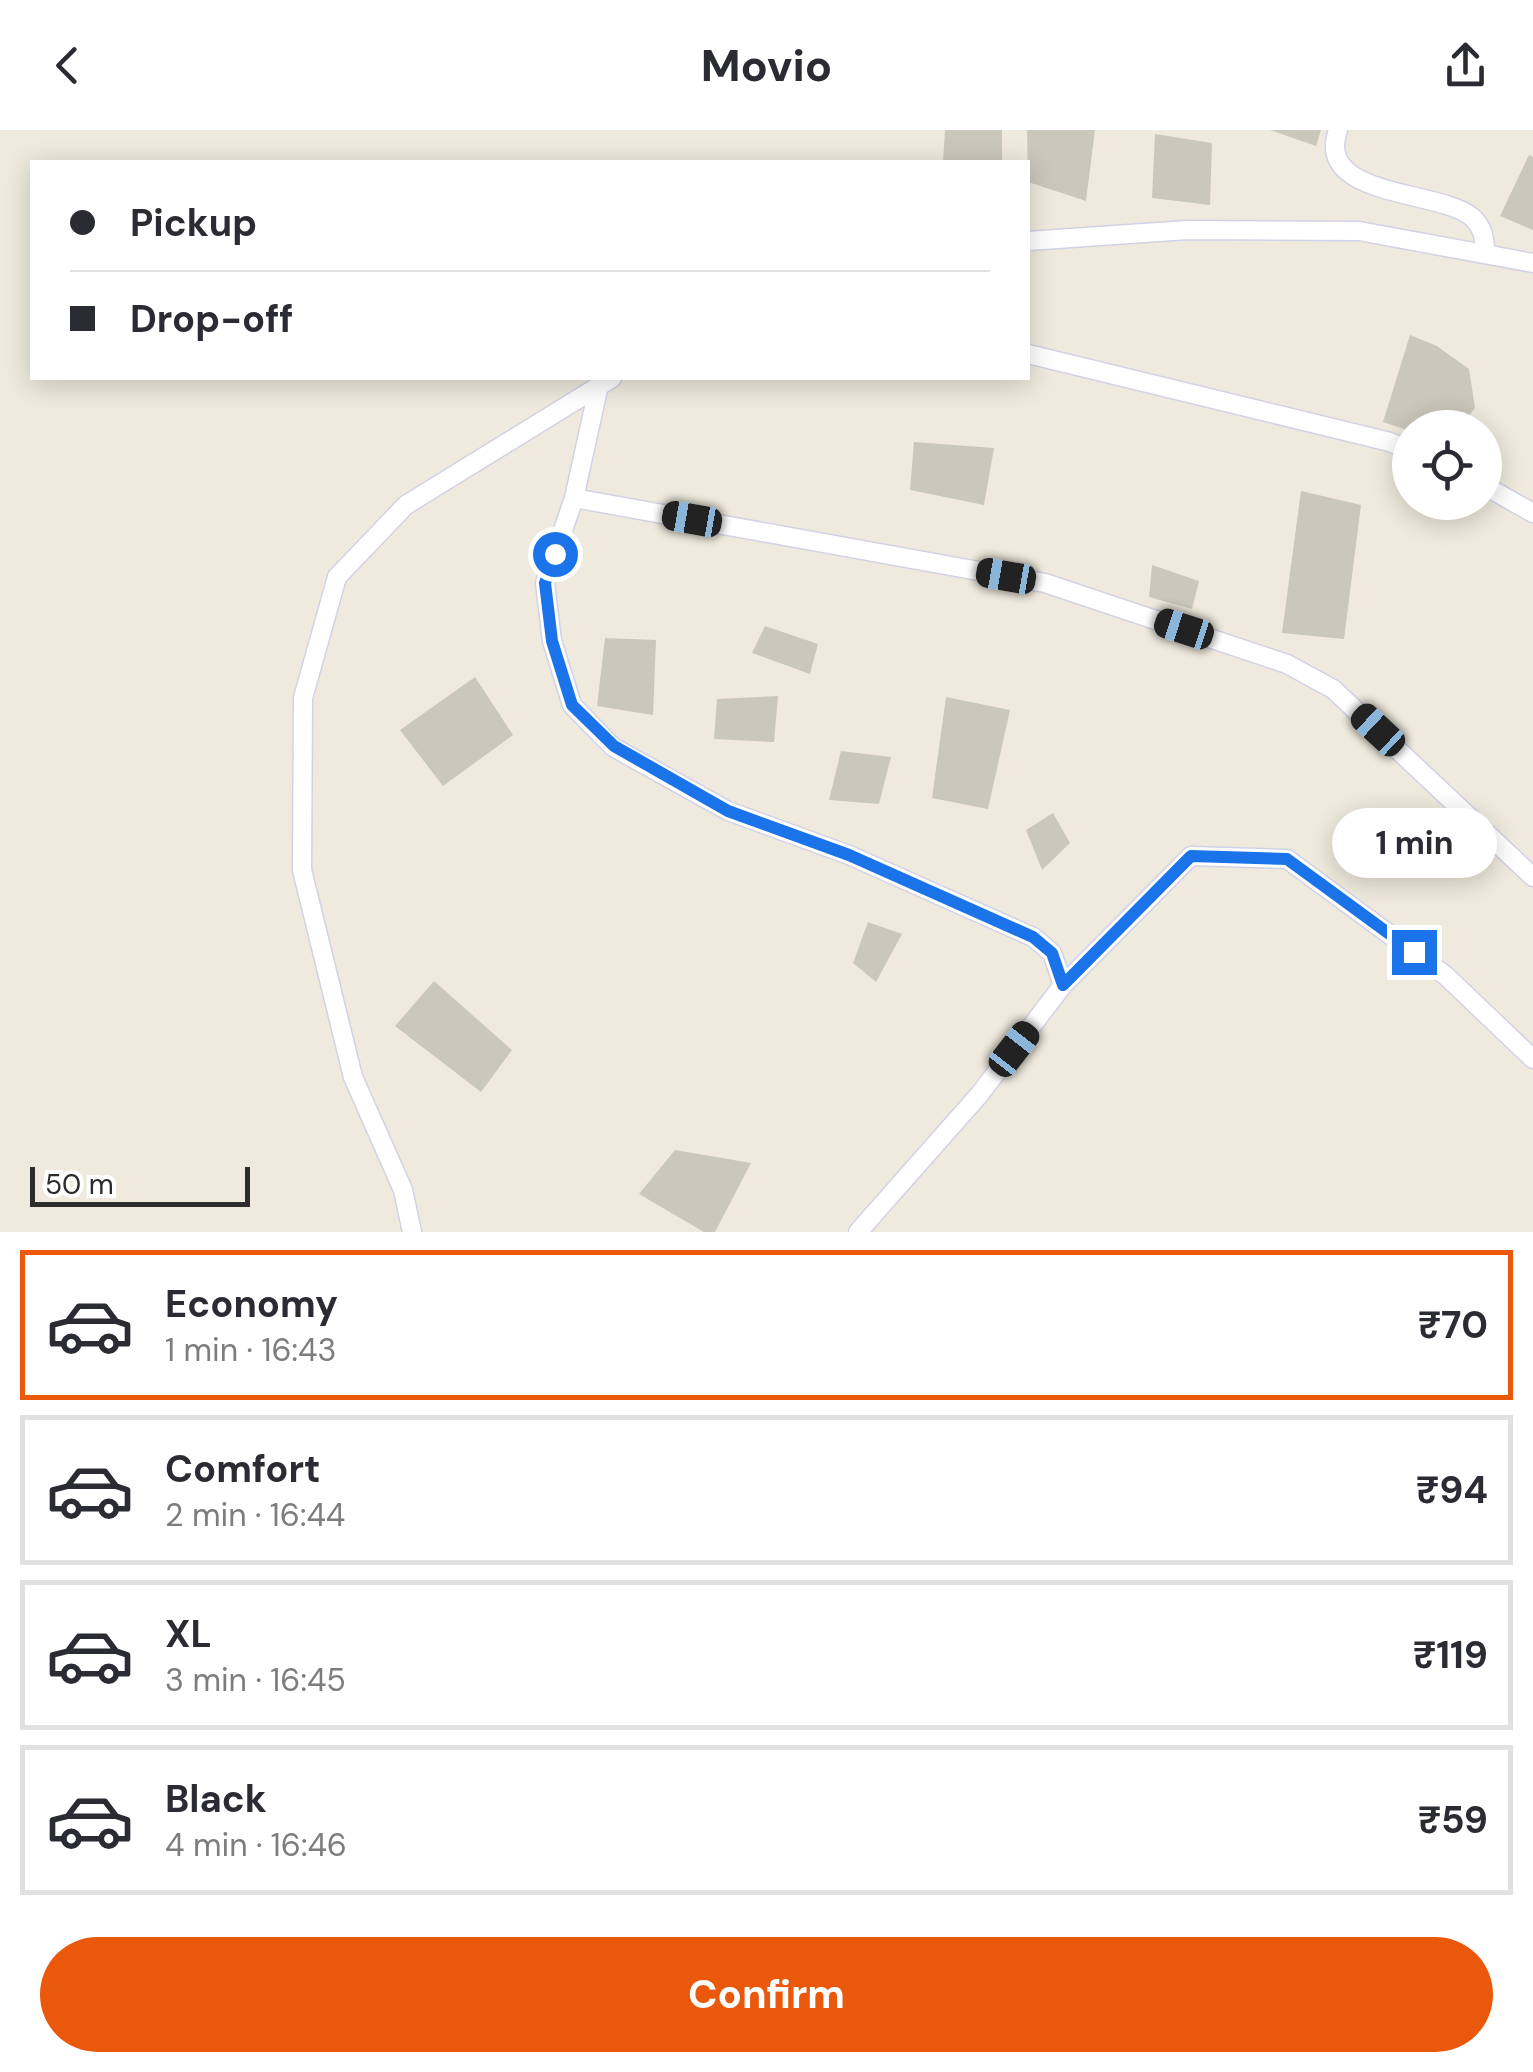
<!DOCTYPE html>
<html lang="en">
<head>
<meta charset="utf-8">
<style>
  :root { --surface:#fff; --page:#f2f2f3; --text:#2b2b33; --muted:#7c7c81; --line:#e1e1e2; --accent:#ea580c }
  body { margin:0; font-family:"DM Sans",sans-serif; background:var(--page); color:var(--text); height:100vh; display:flex; flex-direction:column; font-size:38px; white-space:nowrap }
  * { box-sizing:border-box; margin:0 }
  p { font-size:32px; color:var(--muted) }
  .icon { flex:none; width:55px; height:55px; fill:none; stroke:currentColor; stroke-width:2; stroke-linecap:round; stroke-linejoin:round }
  .map { position:relative; height:1102px; overflow:hidden }
  .drawer { display:flex; flex-direction:column; background:var(--surface); flex:1 }
  .drawer>* { flex:none }
  .hud { position:absolute; left:30px; top:30px; width:1000px; height:220px; border-radius:0px; box-shadow:0 5px 25px #0003; display:grid; align-content:center; height:220px; padding:0 40px; background:var(--surface) }
  .controls { position:absolute; left:1392px; top:280px; display:grid; gap:20px }
  .controls a { display:grid; place-items:center; width:110px; height:110px; border-radius:50%; background:var(--surface); box-shadow:0 5px 25px #0003; font-size:50px }
  .scale { position:absolute; left:30px; bottom:25px; width:220px; box-sizing:border-box; padding-left:10px; border:5px solid #2c2c2c; border-top:0; font-size:28px; line-height:35px; white-space:nowrap; color:#2c2c2c; -webkit-text-stroke:8px #fff; paint-order:stroke }
  .end { position:absolute; width:45px; height:45px; margin:-22px; border:12px solid #1a73e8; background:#fff; box-shadow:0 0 0 5px #fff }
  .from { border-radius:50% }
  .bubble { position:absolute; height:70px; border-radius:35px; background:var(--surface); box-shadow:0 5px 25px #0003; font-size:32px; font-weight:700; line-height:70px; text-align:center }
  .car { position:absolute; width:30px; height:60px; margin:-30px -15px; border-radius:12px; box-shadow:0 0 8px 2px #0007; background:linear-gradient(#222 24%,#8ab4d8 0 40%,#222 0 76%,#8ab4d8 0 86%,#222 0) }
  .hud b { display:flex; align-items:center; gap:35px; height:95px; font-size:38px }
  .hud b+b { border-top:2px solid var(--line) }
  .hud i { width:25px; height:25px; background:var(--text) }
  ul { padding:18px 0 0; list-style:none }
  li { display:flex; align-items:center; gap:30px; height:150px; margin:0 20px 15px; padding:0 20px; border:5px solid var(--line); border-radius:0px }
  li div { flex:1 }
  li b { display:block; font-size:38px }
  li em { font-style:normal; font-weight:700 }
  li.selected { border-color:var(--accent) }
  li>.icon { width:90px; height:90px; stroke-width:1.5 }
  .cta { display:flex; gap:20px; margin-top:auto; padding:20px 40px }
  .cta a { flex:1; height:115px; border-radius:60px; background:var(--accent); color:#fff; font-size:40px; font-weight:700; line-height:115px; text-align:center }
  header { display:flex; justify-content:space-between; align-items:center; height:130px; padding:0 40px; background:var(--surface); font-size:45px; font-weight:700 }
  .map>svg:first-child { display:block }
</style>
</head>
<body>
<header><svg class="icon" aria-label="back" viewBox="0 0 24 24"><path d="M15 5l-7 7 7 7"/></svg>Movio<svg class="icon" aria-label="share" viewBox="0 0 24 24"><path d="M12 15V3M7 8l5-5 5 5M5 13v7h14v-7"/></svg></header>
<div class="map">
<svg width="1533" height="1102" viewBox="0 0 1533 1102">
  <rect width="100%" height="100%" fill="#efeadd"/>
  <g fill="#cac8bb">
    <polygon points="945,0 1002,0 1002,32 943,32"/>
    <polygon points="1027,0 1095,0 1086,71 1028,52"/>
    <polygon points="1270,0 1321,0 1316,16"/>
    <polygon points="1155,4 1212,13 1210,75 1152,68"/>
    <polygon points="1529,25 1533,27 1533,100 1500,86"/>
    <polygon points="1410,205 1437,216 1469,239 1475,278 1459,298 1410,298 1410,301 1383,292"/>
    <polygon points="914,312 994,318 984,375 910,360"/>
    <polygon points="1301,361 1361,375 1344,509 1282,503"/>
    <polygon points="1152,435 1199,451 1192,479 1149,467"/>
    <polygon points="765,496 818,514 810,544 752,523"/>
    <polygon points="605,508 656,510 653,585 597,576"/>
    <polygon points="475,547 513,605 443,656 400,600"/>
    <polygon points="778,566 774,612 714,609 717,569"/>
    <polygon points="946,567 1010,580 988,679 932,668"/>
    <polygon points="841,621 891,627 879,674 829,670"/>
    <polygon points="1053,683 1070,713 1042,740 1026,700"/>
    <polygon points="868,792 902,804 876,852 853,833"/>
    <polygon points="434,851 512,920 481,962 395,896"/>
    <polygon points="675,1020 751,1033 715,1102 704,1102 639,1064"/>
  </g>
  <g fill="none" stroke-linecap="round" stroke-linejoin="round">
    <g stroke="#d2d2e6" stroke-width="21">
      <g id="service">
        <path d="M 1338,0 C 1314,69 1441,59 1473,88 C 1484,98 1484,110 1486,124"/>
        <polyline points="1028,111 1187,100 1359,101 1533,133"/>
        <polyline points="1028,224 1390,312 1410,321"/>
        <polyline points="599,255 574,368 545,453 552,511 572,575 613,617 728,681 849,725 1033,807 1052,823 1063,855"/>
        <polyline points="1485,356 1533,383"/>
        <polyline points="574,368 1045,453 1287,534 1333,559 1533,747"/>
        <polyline points="412,1102 403,1060 353,947 302,740 303,568 337,447 406,375 612,248"/>
        <polyline points="858,1102 979,965 1063,855 1191,726 1287,729 1446,846 1533,929"/>
      </g>
    </g>
    <use href="#service" stroke="#fff" stroke-width="18"/>
  </g>
  <g fill="none" stroke-linecap="round" stroke-linejoin="round">
    <polyline stroke="#1a73e8" stroke-width="12" points="555,424 545,453 552,511 572,575 614,616 728,681 849,725 1033,807 1052,823 1063,855 1191,726 1287,729 1414,822"/>
  </g>
</svg>
<div class="controls">
<a><svg class="icon" aria-label="locate" viewBox="0 0 24 24"><circle cx="12" cy="12" r="6"/><path d="M12 2v4M12 18v4M2 12h4M18 12h4"/></svg></a>
</div>
<div class="scale">50 m</div>
<i class="end from" style="left:555px;top:424px"></i>
<i class="end" style="left:1414px;top:822px"></i>
<div class="bubble" style="left:1332px;top:678px;width:165px">1 min</div>
<i class="car" style="left:692px;top:389px;rotate:280deg"></i>
<i class="car" style="left:1006px;top:446px;rotate:280deg"></i>
<i class="car" style="left:1184px;top:499px;rotate:288deg"></i>
<i class="car" style="left:1378px;top:600px;rotate:313deg"></i>
<i class="car" style="left:1014px;top:919px;rotate:38deg"></i>
<div class="hud">
<b><i class="from"></i>Pickup</b>
<b><i></i>Drop-off</b>
</div>
</div>
<section class="drawer">
<ul>
<li class="selected"><svg class="icon" aria-label="car" viewBox="0 0 24 24"><path d="M5 17H2v-5l4-1 3-4h7l3 4 3 1v5h-3M9 17h6M6 11h13"/><circle cx="7" cy="17" r="2"/><circle cx="17" cy="17" r="2"/></svg><div><b>Economy</b><p>1 min · 16:43</p></div><em>₹70</em></li>
<li><svg class="icon" aria-label="car" viewBox="0 0 24 24"><path d="M5 17H2v-5l4-1 3-4h7l3 4 3 1v5h-3M9 17h6M6 11h13"/><circle cx="7" cy="17" r="2"/><circle cx="17" cy="17" r="2"/></svg><div><b>Comfort</b><p>2 min · 16:44</p></div><em>₹94</em></li>
<li><svg class="icon" aria-label="car" viewBox="0 0 24 24"><path d="M5 17H2v-5l4-1 3-4h7l3 4 3 1v5h-3M9 17h6M6 11h13"/><circle cx="7" cy="17" r="2"/><circle cx="17" cy="17" r="2"/></svg><div><b>XL</b><p>3 min · 16:45</p></div><em>₹119</em></li>
<li><svg class="icon" aria-label="car" viewBox="0 0 24 24"><path d="M5 17H2v-5l4-1 3-4h7l3 4 3 1v5h-3M9 17h6M6 11h13"/><circle cx="7" cy="17" r="2"/><circle cx="17" cy="17" r="2"/></svg><div><b>Black</b><p>4 min · 16:46</p></div><em>₹59</em></li>
</ul>
<div class="cta"><a>Confirm</a></div>
</section>
</body>
</html>
